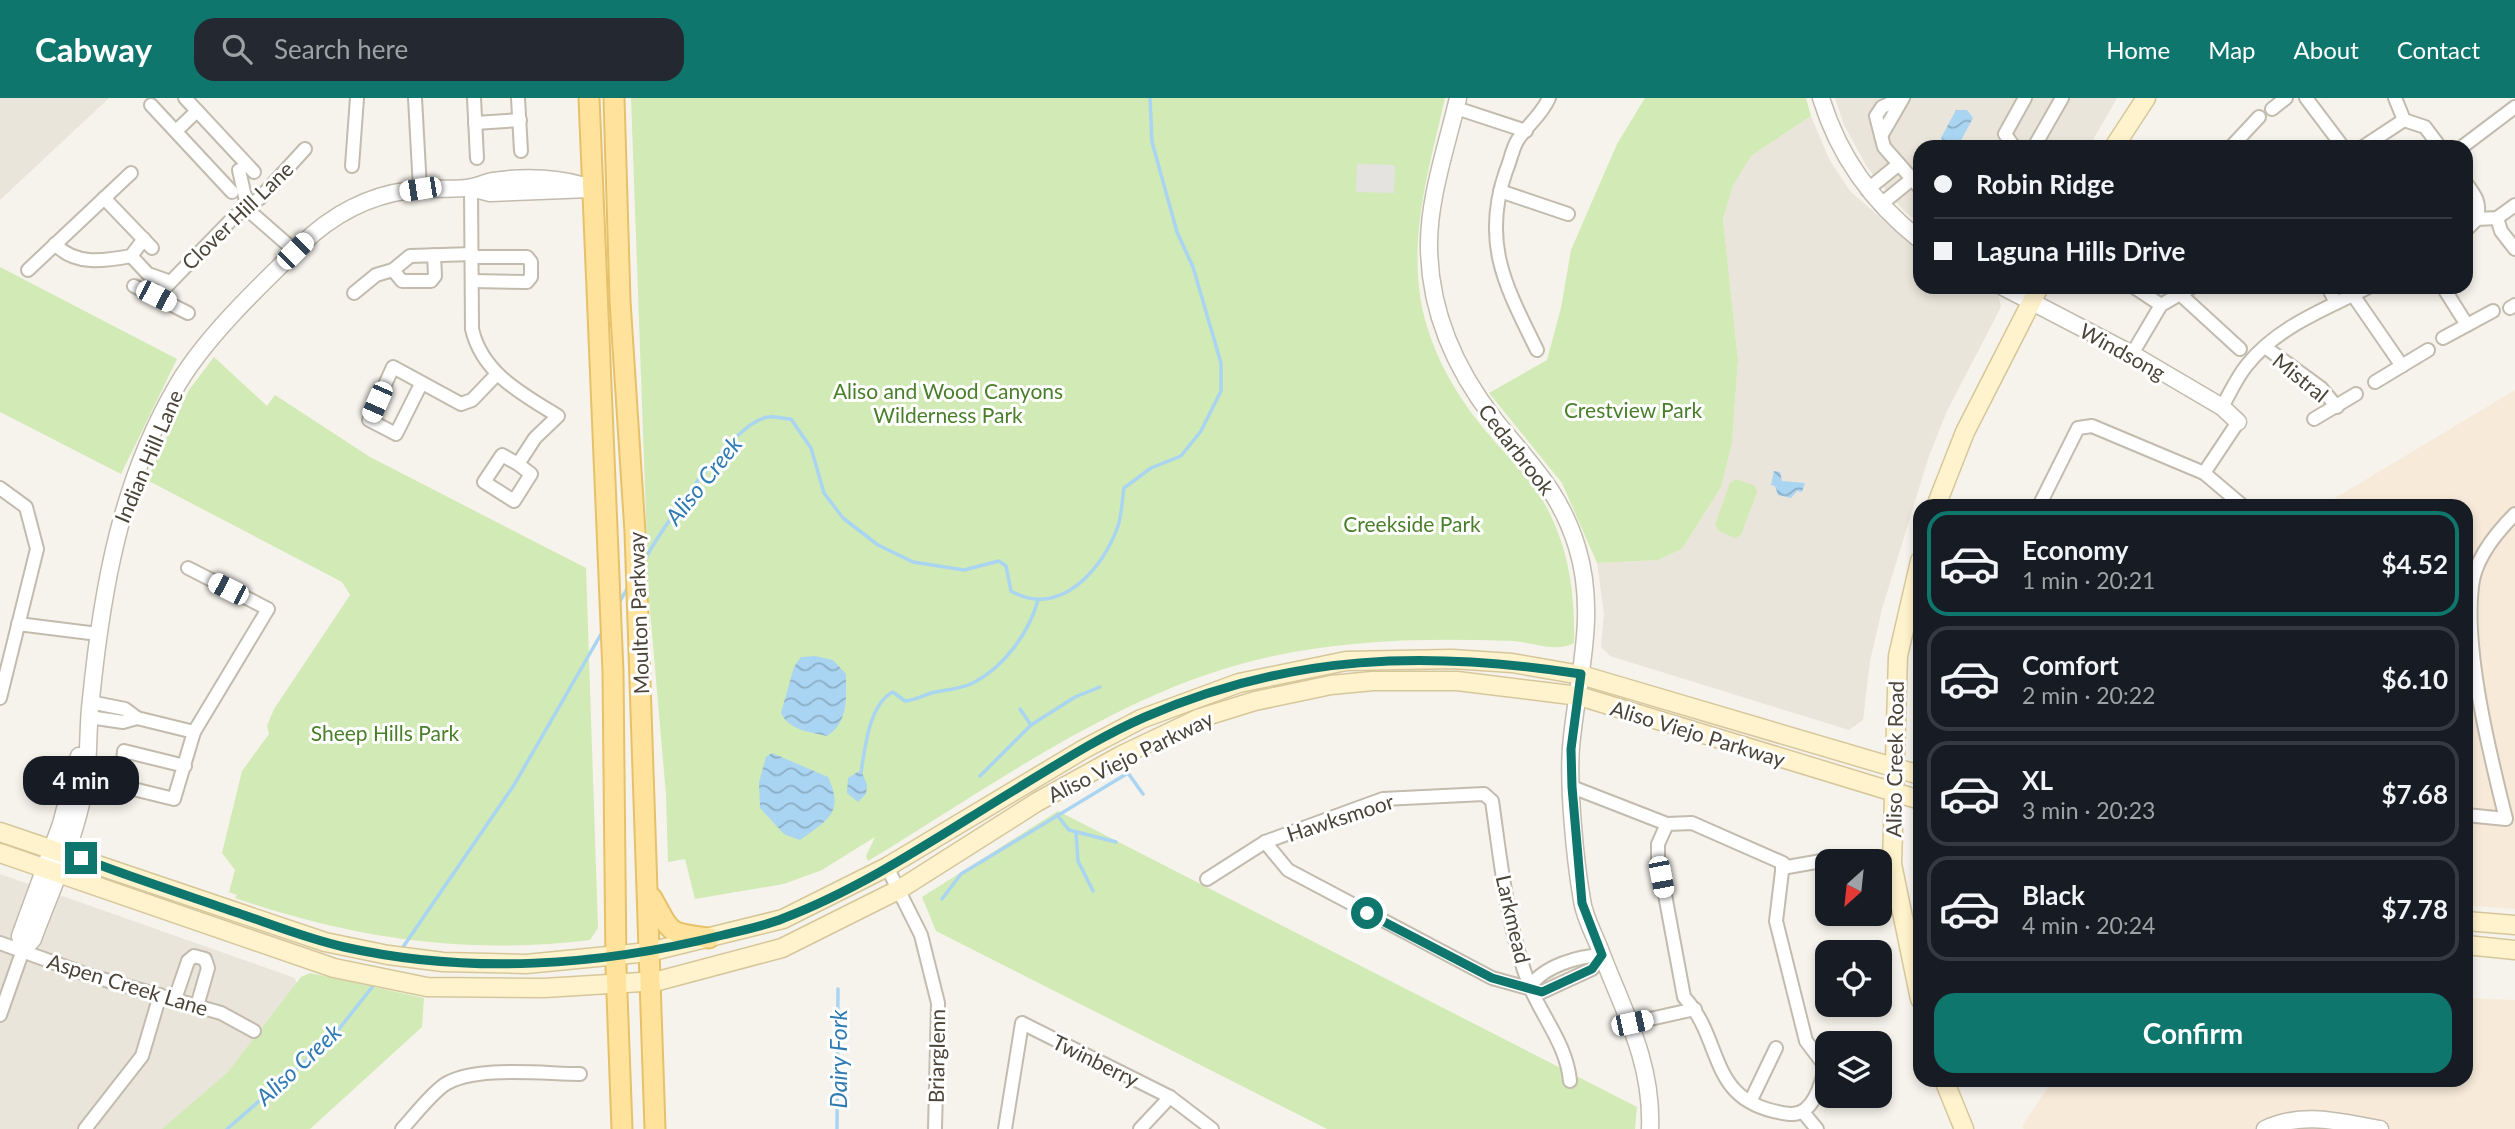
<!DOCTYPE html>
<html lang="en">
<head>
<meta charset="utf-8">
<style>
  :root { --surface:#171b24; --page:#242831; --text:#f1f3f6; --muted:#9ea1a6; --line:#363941; --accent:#0f766e }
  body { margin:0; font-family:Lato,sans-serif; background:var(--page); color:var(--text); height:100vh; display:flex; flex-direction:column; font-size:26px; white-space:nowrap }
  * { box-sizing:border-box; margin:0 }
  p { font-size:23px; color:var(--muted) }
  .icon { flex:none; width:38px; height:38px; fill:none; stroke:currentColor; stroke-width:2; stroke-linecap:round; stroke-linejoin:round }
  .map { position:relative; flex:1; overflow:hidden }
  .drawer { position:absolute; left:1913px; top:401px; width:560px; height:588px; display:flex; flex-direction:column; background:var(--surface); border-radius:21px; box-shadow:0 4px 10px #0003 }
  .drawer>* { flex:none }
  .banner { position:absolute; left:1913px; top:42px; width:560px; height:154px; border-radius:21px; box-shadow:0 4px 10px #0003; display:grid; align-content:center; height:154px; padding:0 21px; background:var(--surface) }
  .needle { width:46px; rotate:207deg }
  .tools { position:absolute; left:1815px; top:751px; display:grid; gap:14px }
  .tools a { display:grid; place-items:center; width:77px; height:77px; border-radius:14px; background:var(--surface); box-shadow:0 4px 10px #0003; font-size:35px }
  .end { position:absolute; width:32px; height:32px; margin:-16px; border:9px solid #0f766e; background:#fff; box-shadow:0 0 0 4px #fff }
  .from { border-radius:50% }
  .bubble { position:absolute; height:49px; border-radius:21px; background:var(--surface); box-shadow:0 4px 10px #0003; font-size:23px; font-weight:700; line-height:49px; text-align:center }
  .car { position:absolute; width:21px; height:42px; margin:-21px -10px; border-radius:9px; box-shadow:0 0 5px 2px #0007; background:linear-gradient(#fff 24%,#345 0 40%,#fff 0 76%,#345 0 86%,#fff 0) }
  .banner b { display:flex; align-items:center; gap:24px; height:66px; font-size:26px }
  .banner b+b { border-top:2px solid var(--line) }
  .banner i { width:18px; height:18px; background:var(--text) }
  ul { padding:12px 0 0; list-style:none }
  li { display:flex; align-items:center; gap:21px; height:105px; margin:0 14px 10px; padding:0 7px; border:4px solid var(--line); border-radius:21px }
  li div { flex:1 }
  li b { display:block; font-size:26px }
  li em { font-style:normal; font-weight:700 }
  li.current { border-color:var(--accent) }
  li>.icon { width:63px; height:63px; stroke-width:1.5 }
  .primary-button { display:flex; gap:14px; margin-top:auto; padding:14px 21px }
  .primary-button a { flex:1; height:80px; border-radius:21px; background:var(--accent); color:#fff; font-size:28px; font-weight:700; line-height:80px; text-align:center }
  header { display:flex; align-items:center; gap:42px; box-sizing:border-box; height:98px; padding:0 35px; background:var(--accent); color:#fff }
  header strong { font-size:33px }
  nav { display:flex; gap:38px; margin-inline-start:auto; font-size:24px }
  .search { width:490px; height:63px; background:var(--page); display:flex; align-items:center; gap:18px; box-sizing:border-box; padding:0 24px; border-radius:21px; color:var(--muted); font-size:26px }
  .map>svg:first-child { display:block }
</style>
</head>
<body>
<header>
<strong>Cabway</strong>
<div class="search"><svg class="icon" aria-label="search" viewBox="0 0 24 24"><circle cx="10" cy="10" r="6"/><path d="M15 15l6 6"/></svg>Search here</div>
<nav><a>Home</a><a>Map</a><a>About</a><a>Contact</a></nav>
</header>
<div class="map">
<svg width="2515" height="1031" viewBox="0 0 2515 1031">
  <defs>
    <pattern id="water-waves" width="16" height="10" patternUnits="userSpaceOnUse" patternTransform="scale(1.75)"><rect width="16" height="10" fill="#a9d4f2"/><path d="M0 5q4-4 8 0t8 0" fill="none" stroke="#8caec5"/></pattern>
  </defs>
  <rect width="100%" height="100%" fill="#f6f3ec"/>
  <g fill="#eae5da">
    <polygon points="0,0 109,0 0,102"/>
    <polygon points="1835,0 2117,0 2089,49 1920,49 1920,126 1904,113 1867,69 1844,27"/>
    <polygon points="1811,18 1829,61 1850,93 1920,154 1920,189 1985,189 1998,196 2001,209 1947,313 1929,358 1882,511 1870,563 1863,622 1849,632 1610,558 1601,549 1604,516 1597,465 1658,462 1682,451 1721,389 1732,345 1738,262 1723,121 1733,88 1751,58"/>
    <polygon points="0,776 295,880 298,891 228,977 169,1031 0,1031"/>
  </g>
  <g fill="#f7ead8">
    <polygon points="2515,292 2515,811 2466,807 2466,408 2335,408 2332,402"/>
    <polygon points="2466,900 2515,902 2515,1031 2024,1031 2022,1028 2053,982 2466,982"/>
  </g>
  <g fill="#d2eab5">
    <path d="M 631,0 L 1445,0 C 1431,63 1412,124 1419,189 C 1424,241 1452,293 1485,332 C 1508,360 1535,383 1550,416 C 1570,457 1575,500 1574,545 C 1557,555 1532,544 1512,543 C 1431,540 1349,541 1269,559 C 1125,590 992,688 868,763 L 866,758 L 875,739 L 822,772 L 784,786 L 695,801 L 685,761 L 668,764 L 666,697 L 649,501 Z"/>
    <polygon points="1645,0 1806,0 1811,18 1751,58 1733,88 1723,121 1738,262 1732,345 1721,389 1682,451 1658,462 1597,465 1562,385 1489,295 1547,262 1561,210 1571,152 1617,46"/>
    <polygon points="0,169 177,261 121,376 0,314"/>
    <path d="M 214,259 L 267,308 L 275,297 L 370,359 L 586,470 L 598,830 L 590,842 C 465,857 355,841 235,800 L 237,797 L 229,794 L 235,772 L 222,755 L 242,673 L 269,636 L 267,628 L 274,611 L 350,497 L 342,484 L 147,382 L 189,292 Z"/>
    <polygon points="1736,381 1755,388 1757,394 1741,437 1735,440 1719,433 1715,427 1730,385"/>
    <polygon points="1058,713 1637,1009 1635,1031 1327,1031 936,833 922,799"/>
    <polygon points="310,875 424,900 422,929 310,1031 162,1031 228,974 301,879"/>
  </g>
  <polygon fill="#e5e3e0" points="1357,66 1395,67 1394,95 1356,94"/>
  <g fill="url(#water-waves)">
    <polygon points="1956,12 1967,12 1973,20 1958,48 1947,48 1941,40"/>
    <polygon points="1774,373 1780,374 1782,383 1805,385 1802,394 1797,393 1791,400 1778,397 1775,388 1771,387"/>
    <path d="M 815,558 L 833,562 L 846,576 C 846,600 849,624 827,638 C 809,634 789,632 781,615 L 794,569 L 801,559 Z"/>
    <path d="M 772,655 L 828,679 C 845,715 827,722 800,742 L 784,736 L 760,710 L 759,684 L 766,659 Z"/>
    <polygon points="861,672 867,687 866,696 858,704 847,695 848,680"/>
  </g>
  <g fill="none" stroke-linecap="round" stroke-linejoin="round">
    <g stroke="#a9d4f2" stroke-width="3.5">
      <path d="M 645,461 C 663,429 734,322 769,319 C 776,318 784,321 791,321 L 811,350 L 824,395 L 843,420 L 878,447 L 913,464 L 964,472 L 999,463 L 1006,468 L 1011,493 C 1060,521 1103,471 1118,428 C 1122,416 1122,402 1124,390 L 1151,370 L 1181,358 L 1201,333 L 1221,293 L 1221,265 L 1193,169 L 1177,134 L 1152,44 L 1150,0"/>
      <polyline points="618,506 629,488"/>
      <polyline points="1020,611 1031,627 1075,599 1100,589"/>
      <path d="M 861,674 C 865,650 869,606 893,594 L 905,603 C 915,602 922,598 931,595 C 944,592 961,591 973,585 C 1004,569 1029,535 1038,502"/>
      <polyline points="980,678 1031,627"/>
      <polyline points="1057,717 1069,732 1116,744"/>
      <polyline points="1076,734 1078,763 1093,793"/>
      <polyline points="942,801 961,776 1128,675 1143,696"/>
      <polyline points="401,852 514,687 604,531"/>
      <polyline points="227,1031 331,941 377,883"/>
      <polyline points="837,1031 838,891"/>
    </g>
    <g stroke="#c2bbae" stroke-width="16">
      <g id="minor">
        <polyline points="185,0 254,74"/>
        <polyline points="415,0 420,91"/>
        <polyline points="474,0 477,60"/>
        <polyline points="518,0 521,53"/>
        <polyline points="1902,0 1882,9 1876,18 1884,49 1920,90"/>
        <polyline points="2306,0 2343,49"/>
        <polyline points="2395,0 2404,22"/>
        <polyline points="151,7 232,94"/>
        <polyline points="1456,10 1526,33"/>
        <polyline points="2272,11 2286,0"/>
        <polyline points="475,25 520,22"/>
        <polyline points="176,33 197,13"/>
        <polyline points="1881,38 1903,0"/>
        <polyline points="2014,49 2005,36 2025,0"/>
        <polyline points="2034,49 2062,0"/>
        <polyline points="2231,49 2259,19"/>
        <polyline points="2363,49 2404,22 2425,29 2440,49"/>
        <polyline points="2462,49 2515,9"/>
        <polyline points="352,68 357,0"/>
        <polyline points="239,72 248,112 295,153"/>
        <path d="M 2466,85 C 2475,97 2481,105 2477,121"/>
        <path d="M 471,90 L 472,231 C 482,275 522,296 558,318 L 535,340 L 518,366 L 502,357 L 484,384 L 514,403 L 531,376 L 518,366"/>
        <polyline points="1867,92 1899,66"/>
        <polyline points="1500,93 1568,116"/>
        <polyline points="104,100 152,150"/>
        <polyline points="1880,107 1912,81"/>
        <polyline points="2497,120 2501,133 2515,151"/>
        <polyline points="2466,132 2477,121 2497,120 2515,107"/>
        <path d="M 55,146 C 75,168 105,163 131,158 L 144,141"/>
        <polyline points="131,158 148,176 168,183"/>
        <polyline points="28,172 131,75"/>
        <polyline points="393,172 402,183 431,183 435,178 434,157"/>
        <polyline points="473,183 527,184 531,179 531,164 527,159 474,159"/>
        <polyline points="134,188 188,215"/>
        <polyline points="2134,189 2161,207"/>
        <polyline points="2328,189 2336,205"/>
        <polyline points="2443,189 2467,227"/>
        <polyline points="354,195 376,177 393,172 410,158 473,156"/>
        <polyline points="2180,196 2240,251"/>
        <polyline points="2353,197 2402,268"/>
        <polyline points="156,199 234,119 260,100 305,51"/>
        <polyline points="2510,210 2515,207"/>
        <polyline points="2443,240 2493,213"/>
        <polyline points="2265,249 2321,290 2337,309"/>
        <path d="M 1537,252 C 1506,189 1481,145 1506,73 C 1510,64 1512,52 1517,43 C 1527,27 1541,18 1549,0"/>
        <polyline points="2132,256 2161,207 2192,189"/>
        <polyline points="2375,284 2428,252"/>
        <polyline points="421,286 396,336 369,322 393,269 461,306 472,302 497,276"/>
        <path d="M 2222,309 C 2230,295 2237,279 2247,267 C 2278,228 2326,211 2369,189"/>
        <polyline points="2314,321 2356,296"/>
        <polyline points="2204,375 2238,324"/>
        <polyline points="0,390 26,409 37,451 0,600"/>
        <polyline points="2039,408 2078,330 2092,328 2204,375 2243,408"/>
        <polyline points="18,526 98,536"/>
        <polyline points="90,604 125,611 137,620 194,634"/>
        <polyline points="89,619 123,624 137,620"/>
        <polyline points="185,668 124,653 121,688 174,701 194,634 268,511 188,470"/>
        <path d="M 1572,689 L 1667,726 L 1692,725 L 1783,765 L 1776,823 L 1806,943 L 1825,968 C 1822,985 1813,1018 1790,1016 C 1705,1006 1726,944 1684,899 L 1658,759 L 1658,746 L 1667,726"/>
        <path d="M 2466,717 L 2506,721 C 2490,657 2464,553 2472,488 C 2475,460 2496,435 2515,416"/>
        <polyline points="1265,744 1288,772 1492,880 1542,894 1592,871 1602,857"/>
        <polyline points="887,769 921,837 938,905 935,1031"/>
        <polyline points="1782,770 1827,762"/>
        <path d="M 1207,781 L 1265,744 L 1383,701 L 1484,696 L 1492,703 C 1501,765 1507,830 1530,889 C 1543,920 1567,948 1570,983"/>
        <polyline points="0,845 88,877 221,915 254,933"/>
        <path d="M 1530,889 C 1543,868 1579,858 1602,857"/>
        <polyline points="175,901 188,863 194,858 205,861 208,870 197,908"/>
        <polyline points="0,917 23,852"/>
        <polyline points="1632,925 1695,911"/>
        <polyline points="1751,1002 1776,950"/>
        <polyline points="1803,1014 1817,1031"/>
        <polyline points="85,1031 142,958 160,897"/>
        <path d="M 402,1031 C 415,1017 429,998 444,987 C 474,967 544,976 580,976"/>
        <polyline points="1005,1031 1022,925 1170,999 1212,1031"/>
        <polyline points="1140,1031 1170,999"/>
      </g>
    </g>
    <g stroke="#c2bbae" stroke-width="19">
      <g id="tertiary">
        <path d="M 1458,0 C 1447,48 1428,101 1429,150 C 1430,214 1456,272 1494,321 C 1529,365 1560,393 1577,449 C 1598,517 1577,581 1571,649 C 1568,689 1575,762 1582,802 C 1584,818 1593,834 1599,849 C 1622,910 1653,963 1650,1031"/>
        <path d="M 1821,0 C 1839,59 1872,104 1920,142"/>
        <polyline points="471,90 490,95 590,91"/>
        <polyline points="2003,189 2132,256 2222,309 2238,324"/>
        <path d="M 23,852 L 33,841 C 51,792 75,742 84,691 C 90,661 87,631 91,601 C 102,491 121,382 178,286 C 209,234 269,179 313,136 C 345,109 381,93 424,91 C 440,90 457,92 472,89 C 479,88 486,84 493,83 C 524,78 564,79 593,91"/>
        <polyline points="23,852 20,838 61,726 79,658"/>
        <path d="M 2265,1031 C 2303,1013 2340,1024 2380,1031"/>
      </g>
    </g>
    <g stroke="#d6c79b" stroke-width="21">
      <g id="secondary">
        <polyline points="2114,49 2146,0"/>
        <polyline points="1936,408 1965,334 2039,189"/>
        <polyline points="1920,463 1898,558 1892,766 1920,901"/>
        <polyline points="0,734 325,844 388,857 443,864 526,866 649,854 783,821 887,769 1084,651 1141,621 1239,585 1346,563 1452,561 1512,565 1581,577 1920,677"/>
        <polyline points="0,755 334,870 427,889 544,890 658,883 782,850 900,791 1037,704 1120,658 1200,620 1255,603 1331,587 1373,583 1457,583 1579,598 1920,702"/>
        <polyline points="2466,823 2515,827"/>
        <polyline points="2466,847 2515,852"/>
        <polyline points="1944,982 1964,1031"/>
      </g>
    </g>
    <g stroke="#e6c16a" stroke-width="23">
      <g id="primary">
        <polyline points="589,0 613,574 616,869 622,1031"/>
        <polyline points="614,0 620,203 635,434 655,1031"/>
        <path d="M 652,800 C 672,836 667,835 709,840"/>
      </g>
    </g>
    <use href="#minor" stroke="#fff" stroke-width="12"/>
    <use href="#tertiary" stroke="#fff" stroke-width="16"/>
    <use href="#secondary" stroke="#fff3cd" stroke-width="18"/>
    <use href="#primary" stroke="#ffe39c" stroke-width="19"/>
  </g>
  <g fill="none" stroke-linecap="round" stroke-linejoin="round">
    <path stroke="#0f766e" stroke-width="9" d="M 81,760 C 133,780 186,797 238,815 C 273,827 308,841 344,849 C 469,877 600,868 723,837 C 743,832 765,828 784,820 C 865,789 939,738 1013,693 C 1056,667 1099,639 1145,619 C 1291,556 1426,552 1581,576 L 1571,651 L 1572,689 L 1582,805 L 1602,857 L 1592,871 L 1542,894 L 1492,880 L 1367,815"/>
  </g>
  <g text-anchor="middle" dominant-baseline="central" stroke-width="6" stroke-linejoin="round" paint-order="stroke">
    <g font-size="21" fill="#4b4439" stroke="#fff">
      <text transform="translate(237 117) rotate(-44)">Clover Hill Lane</text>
      <text transform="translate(2123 253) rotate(29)">Windsong</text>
      <text transform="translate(2301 279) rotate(39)">Mistral</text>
      <text transform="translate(1517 351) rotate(52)">Cedarbrook</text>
      <text transform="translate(148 358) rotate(-67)">Indian Hill Lane</text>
      <text transform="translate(638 515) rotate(-92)">Moulton Parkway</text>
      <text transform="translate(1698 635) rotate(17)">Aliso Viejo Parkway</text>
      <text transform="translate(1130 658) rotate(-26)">Aliso Viejo Parkway</text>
      <text transform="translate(1894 661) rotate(-89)">Aliso Creek Road</text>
      <text transform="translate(1340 719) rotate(-18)">Hawksmoor</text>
      <text transform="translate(1514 821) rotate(77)">Larkmead</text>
      <text transform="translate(128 886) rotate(17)">Aspen Creek Lane</text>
      <text transform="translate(936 958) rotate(-89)">Briarglenn</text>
      <text transform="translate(1096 962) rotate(26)">Twinberry</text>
    </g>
    <g font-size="21" fill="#4a7f2a" stroke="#fff">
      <text x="948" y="292">Aliso and Wood Canyons<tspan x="948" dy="24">Wilderness Park</tspan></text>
      <text x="1633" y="311">Crestview Park</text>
      <text x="1412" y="425">Creekside Park</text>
      <text x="385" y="634">Sheep Hills Park</text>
    </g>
    <g font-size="23" font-style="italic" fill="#2e7ab2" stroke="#fff">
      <text transform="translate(703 382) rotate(-51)">Aliso Creek</text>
      <text transform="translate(838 961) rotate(-90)">Dairy Fork</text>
      <text transform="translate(298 966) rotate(-43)">Aliso Creek</text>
    </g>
  </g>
</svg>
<div class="tools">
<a><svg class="needle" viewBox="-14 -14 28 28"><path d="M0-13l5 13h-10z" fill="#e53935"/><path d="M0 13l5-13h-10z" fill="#9ea1a6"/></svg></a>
<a><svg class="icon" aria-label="locate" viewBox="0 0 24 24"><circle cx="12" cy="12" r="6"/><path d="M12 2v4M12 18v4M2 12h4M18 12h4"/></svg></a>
<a><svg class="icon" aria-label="layers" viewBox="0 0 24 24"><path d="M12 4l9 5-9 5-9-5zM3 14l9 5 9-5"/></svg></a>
</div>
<i class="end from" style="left:1367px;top:815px"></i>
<i class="end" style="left:81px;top:760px"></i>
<div class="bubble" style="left:23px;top:658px;width:116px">4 min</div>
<i class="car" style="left:420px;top:91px;rotate:261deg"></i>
<i class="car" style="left:295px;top:153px;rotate:45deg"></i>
<i class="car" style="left:156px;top:198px;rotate:117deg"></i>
<i class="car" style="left:377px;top:304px;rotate:204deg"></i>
<i class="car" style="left:228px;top:491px;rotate:297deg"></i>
<i class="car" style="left:1661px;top:779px;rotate:169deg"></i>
<i class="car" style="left:1632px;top:925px;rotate:78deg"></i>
<div class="banner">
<b><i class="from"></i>Robin Ridge</b>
<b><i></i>Laguna Hills Drive</b>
</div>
<section class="drawer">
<ul>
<li class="current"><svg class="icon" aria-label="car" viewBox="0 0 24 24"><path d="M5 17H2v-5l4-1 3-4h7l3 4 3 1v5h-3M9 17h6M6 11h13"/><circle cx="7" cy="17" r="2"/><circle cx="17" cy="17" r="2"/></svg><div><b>Economy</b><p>1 min · 20:21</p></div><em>$4.52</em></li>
<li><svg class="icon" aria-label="car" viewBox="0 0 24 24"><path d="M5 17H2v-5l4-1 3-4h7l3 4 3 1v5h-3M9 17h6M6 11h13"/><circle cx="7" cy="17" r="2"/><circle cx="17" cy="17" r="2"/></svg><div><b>Comfort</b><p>2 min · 20:22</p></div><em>$6.10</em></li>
<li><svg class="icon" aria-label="car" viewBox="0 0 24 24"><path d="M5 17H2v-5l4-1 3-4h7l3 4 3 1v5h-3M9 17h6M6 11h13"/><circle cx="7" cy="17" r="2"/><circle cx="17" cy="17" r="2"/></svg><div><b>XL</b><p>3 min · 20:23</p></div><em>$7.68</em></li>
<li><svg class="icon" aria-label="car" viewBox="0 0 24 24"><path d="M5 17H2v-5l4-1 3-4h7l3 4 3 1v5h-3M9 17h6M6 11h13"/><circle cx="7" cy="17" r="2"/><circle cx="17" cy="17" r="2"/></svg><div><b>Black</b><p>4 min · 20:24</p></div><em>$7.78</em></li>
</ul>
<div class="primary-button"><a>Confirm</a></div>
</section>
</div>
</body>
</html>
